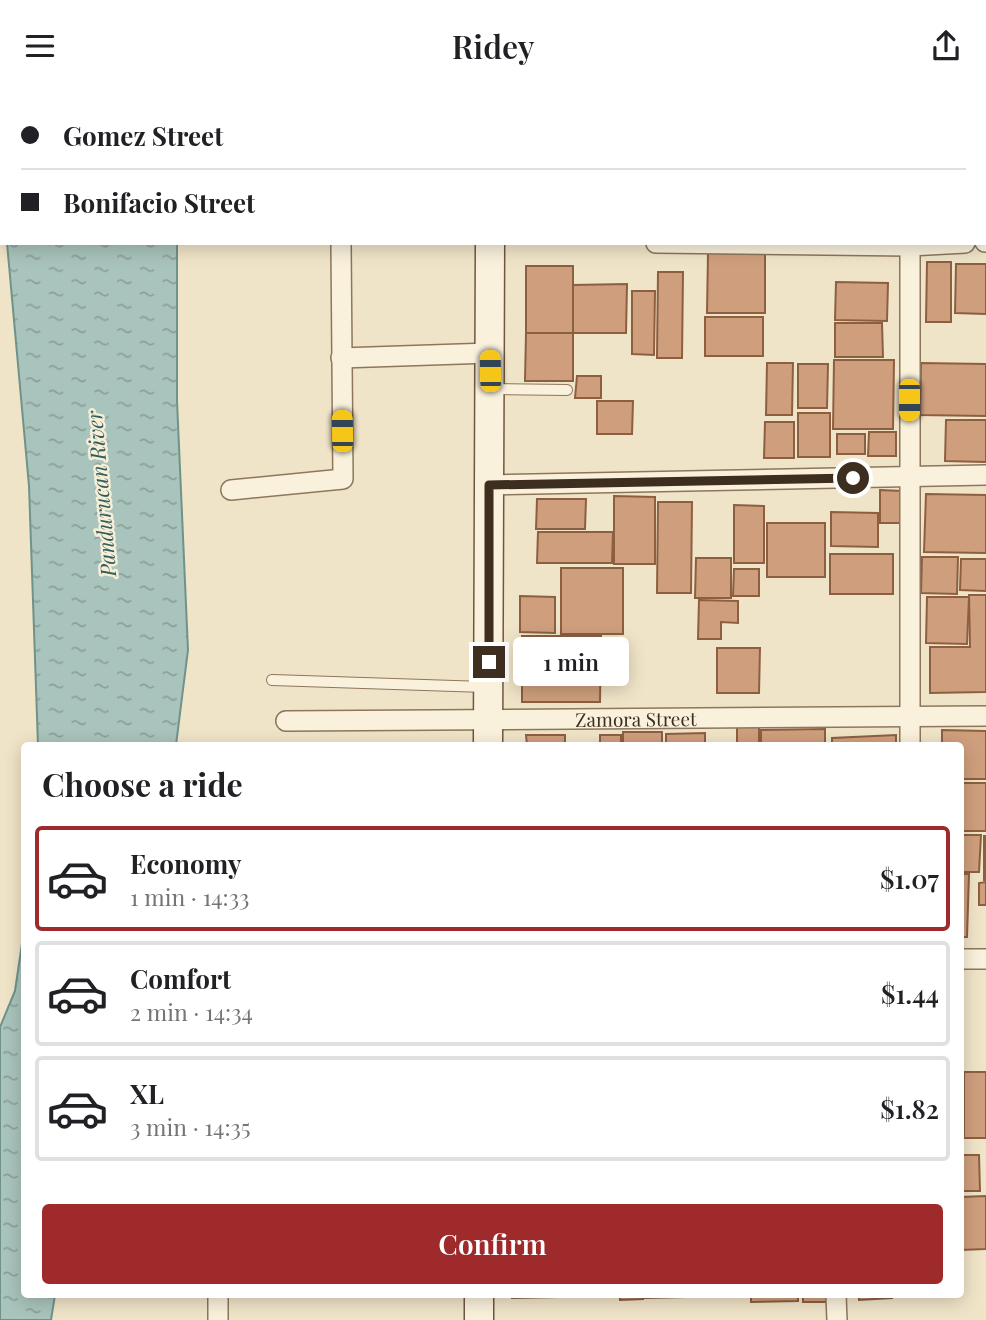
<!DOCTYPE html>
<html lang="en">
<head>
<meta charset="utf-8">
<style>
  :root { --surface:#fff; --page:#f6f6f6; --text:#202124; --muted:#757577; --line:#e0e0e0; --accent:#9e2a2b }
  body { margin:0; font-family:"Playfair Display",serif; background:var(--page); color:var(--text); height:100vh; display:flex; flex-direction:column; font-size:26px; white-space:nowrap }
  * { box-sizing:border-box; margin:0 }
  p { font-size:23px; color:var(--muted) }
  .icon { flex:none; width:38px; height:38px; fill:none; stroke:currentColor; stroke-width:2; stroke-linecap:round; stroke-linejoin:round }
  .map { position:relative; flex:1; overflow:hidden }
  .drawer { position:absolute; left:21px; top:651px; width:943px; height:556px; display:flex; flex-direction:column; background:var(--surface); border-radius:7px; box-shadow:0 4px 18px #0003 }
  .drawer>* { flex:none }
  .top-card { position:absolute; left:0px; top:0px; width:987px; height:154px; box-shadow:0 4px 18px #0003; display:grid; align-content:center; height:154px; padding:0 21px; background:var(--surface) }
  .end { position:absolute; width:32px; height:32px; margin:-16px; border:9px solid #3d2e20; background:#fff; box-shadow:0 0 0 4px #fff }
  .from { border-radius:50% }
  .bubble { position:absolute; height:49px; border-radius:7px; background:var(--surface); box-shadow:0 4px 18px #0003; font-size:23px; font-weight:600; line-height:49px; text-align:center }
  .car { position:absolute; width:21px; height:42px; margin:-21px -10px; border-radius:9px; box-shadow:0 0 5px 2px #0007; background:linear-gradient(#f5c518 24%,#345 0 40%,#f5c518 0 76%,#345 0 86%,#f5c518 0) }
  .top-card b { display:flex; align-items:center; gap:24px; height:66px; font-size:26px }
  .top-card b+b { border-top:2px solid var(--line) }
  .top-card i { width:18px; height:18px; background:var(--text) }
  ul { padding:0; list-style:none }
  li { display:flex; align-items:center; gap:21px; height:105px; margin:0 14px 10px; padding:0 7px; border:4px solid var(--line); border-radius:7px }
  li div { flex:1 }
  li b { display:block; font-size:26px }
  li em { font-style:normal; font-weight:600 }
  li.on { border-color:var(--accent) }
  li>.icon { width:63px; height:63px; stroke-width:1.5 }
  h2 { padding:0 21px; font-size:32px; line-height:84px }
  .cta { display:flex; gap:14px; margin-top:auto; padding:14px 21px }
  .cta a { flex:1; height:80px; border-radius:7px; background:var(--accent); color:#fff; font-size:28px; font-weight:600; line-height:80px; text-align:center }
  header { display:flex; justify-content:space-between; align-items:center; height:91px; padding:0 21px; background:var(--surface); font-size:32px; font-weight:600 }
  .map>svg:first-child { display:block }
</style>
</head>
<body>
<header><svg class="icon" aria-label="menu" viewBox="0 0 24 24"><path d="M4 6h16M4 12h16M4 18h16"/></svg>Ridey<svg class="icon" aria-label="share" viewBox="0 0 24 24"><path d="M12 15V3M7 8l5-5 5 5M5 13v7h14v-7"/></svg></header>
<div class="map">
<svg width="986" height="1229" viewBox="0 0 986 1229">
  <defs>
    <pattern id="water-ripples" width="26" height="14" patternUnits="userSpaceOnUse" patternTransform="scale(1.75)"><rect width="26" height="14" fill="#a9c4bc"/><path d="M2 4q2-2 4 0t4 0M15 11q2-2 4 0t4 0" fill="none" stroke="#8ba098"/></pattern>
  </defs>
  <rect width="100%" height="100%" fill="#f0e4c8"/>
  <g fill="url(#water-ripples)" stroke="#6f938a" stroke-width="2">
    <polygon points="0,0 161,0 161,2 2,2 2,81"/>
    <polygon points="7,152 177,152 177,310 188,559 176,654 38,654 29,395"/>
    <polygon points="24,839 24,1204 55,1204 51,1229 0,1229 0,936 15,900"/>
  </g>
  <g fill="#cf9f7d" stroke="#8d5f41" stroke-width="2">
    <rect x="631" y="0" width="60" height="2"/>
    <rect x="842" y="0" width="66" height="2"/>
    <polygon points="708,162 765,162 765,222 707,222"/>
    <polygon points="927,171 951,171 951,231 926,231"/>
    <polygon points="956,173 986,173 986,223 955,222"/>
    <rect x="526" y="175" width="47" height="67"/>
    <polygon points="658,181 683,181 682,267 657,267"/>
    <polygon points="836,191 888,192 887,230 835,229"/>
    <polygon points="627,193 626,242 573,242 573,194"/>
    <polygon points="632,200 655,200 654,264 632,263"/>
    <rect x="705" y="226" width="58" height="39"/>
    <polygon points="835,232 882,232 883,266 835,266"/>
    <polygon points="526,242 573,242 573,290 525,290"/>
    <polygon points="834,269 894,269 893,338 833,338"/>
    <polygon points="767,272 793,272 792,324 766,324"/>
    <polygon points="921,272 986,273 986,325 920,324"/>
    <polygon points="798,273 828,273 827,317 798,317"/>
    <polygon points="577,285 601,285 601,307 575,307"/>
    <polygon points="597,310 633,310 632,343 597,343"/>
    <rect x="798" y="322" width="32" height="44"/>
    <polygon points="946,329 986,329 986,371 945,370"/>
    <polygon points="765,331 794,331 794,367 764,367"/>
    <polygon points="869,341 896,341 896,365 868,365"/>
    <rect x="837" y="343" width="28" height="20"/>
    <polygon points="880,399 902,400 901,432 880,432"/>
    <polygon points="926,403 986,404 986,462 924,461"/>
    <polygon points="614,405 655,406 655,473 614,473"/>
    <polygon points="537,408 586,408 585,438 536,438"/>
    <polygon points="658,411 692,411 691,502 657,502"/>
    <polygon points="734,414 764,415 764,472 734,472"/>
    <polygon points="831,421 878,422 878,456 831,455"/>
    <rect x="767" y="432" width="58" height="54"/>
    <polygon points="538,441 613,441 612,472 537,472"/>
    <rect x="830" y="463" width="63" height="40"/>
    <polygon points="922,466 958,466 957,503 921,502"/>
    <polygon points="696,467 731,467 731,507 695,507"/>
    <polygon points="961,468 986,468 986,500 960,499"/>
    <rect x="561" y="477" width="62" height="66"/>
    <polygon points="734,478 759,478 759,505 733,505"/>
    <polygon points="969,504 986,504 986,601 930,602 930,556 970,556"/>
    <polygon points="520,505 555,506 555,542 520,541"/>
    <polygon points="927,506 969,506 967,553 926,552"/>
    <polygon points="699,509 738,510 738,532 721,531 721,548 698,548"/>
    <polygon points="522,545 601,545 600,611 522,611"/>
    <polygon points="717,557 760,557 759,602 717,602"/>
    <rect x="737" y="634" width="22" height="20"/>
    <polygon points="825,638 825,654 761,654 761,639"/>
    <polygon points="942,639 986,640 986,688 961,688 961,654 942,654"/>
    <rect x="623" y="641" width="39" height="13"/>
    <polygon points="705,642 705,654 666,654 666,643"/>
    <polygon points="526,644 565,644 565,654 527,654"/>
    <rect x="600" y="644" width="21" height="10"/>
    <polygon points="896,644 896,654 832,654 832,647"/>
    <rect x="961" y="692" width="25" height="48"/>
    <polygon points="961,744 981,744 979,781 961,781"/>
    <rect x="984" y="745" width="2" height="44"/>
    <polygon points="961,783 969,783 967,846 961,846"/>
    <polygon points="986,791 986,814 979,814 979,792"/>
    <polygon points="961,884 962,884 963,959 961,959"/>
    <rect x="964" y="981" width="22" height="66"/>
    <polygon points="961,1064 979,1064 980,1100 961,1100"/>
    <polygon points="986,1105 986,1158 961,1159 961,1106"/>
    <polygon points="512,1204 559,1204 559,1206 512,1207"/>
    <polygon points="620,1204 643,1204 643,1208 620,1209"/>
    <polygon points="645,1204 687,1204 687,1206 645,1207"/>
    <polygon points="751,1204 798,1204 798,1210 751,1211"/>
    <rect x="803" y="1204" width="26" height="7"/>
    <polygon points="859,1204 892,1204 892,1207 859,1209"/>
  </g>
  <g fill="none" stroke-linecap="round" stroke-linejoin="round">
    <g stroke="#8d765c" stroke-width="12">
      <g id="lane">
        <polyline points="491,298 567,299"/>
        <polyline points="272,589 485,596"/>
      </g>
    </g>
    <g stroke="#8d765c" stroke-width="22">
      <g id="street">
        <polyline points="342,2 342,0"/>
        <polyline points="914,2 914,0"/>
        <polyline points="985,151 986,151"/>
        <polyline points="656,152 910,155 965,152"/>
        <polyline points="341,267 490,262"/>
        <polyline points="489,394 986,384"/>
        <polyline points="231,399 343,388 341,152"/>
        <path id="s1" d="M 286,630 L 986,625"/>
        <polyline points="910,654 910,152"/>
        <polyline points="961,868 986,868"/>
        <polyline points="836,1204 837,1229"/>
        <polyline points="218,1229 218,1204"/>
      </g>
    </g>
    <g stroke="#6f573f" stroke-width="31">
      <g id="secondary">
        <polyline points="490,0 490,2"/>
        <polyline points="488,654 490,152"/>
        <polyline points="479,1229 479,1204"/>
      </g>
    </g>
    <use href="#lane" stroke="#faf1dc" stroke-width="10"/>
    <use href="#street" stroke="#faf1dc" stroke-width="19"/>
    <use href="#secondary" stroke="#faf1dc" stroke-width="28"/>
  </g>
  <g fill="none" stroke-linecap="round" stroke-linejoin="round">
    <polyline stroke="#3d2e20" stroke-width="9" points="489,571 489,394 853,387"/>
  </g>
  <g text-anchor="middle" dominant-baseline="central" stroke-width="5" stroke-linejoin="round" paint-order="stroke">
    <g font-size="19" fill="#3d2e20" stroke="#f7eed8">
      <text stroke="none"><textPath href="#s1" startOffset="350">Zamora Street</textPath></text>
    </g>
    <g font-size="21" font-style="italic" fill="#2f5d5a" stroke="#f7eed8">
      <text transform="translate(100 403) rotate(-95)">Pandurucan River</text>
    </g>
  </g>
</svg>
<i class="end from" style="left:853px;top:387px"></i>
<i class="end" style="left:489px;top:571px"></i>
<div class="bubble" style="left:513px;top:546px;width:116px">1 min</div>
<i class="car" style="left:490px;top:280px;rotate:359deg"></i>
<i class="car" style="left:909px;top:309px;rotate:180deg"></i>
<i class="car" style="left:342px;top:340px;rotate:359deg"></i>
<div class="top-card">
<b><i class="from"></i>Gomez Street</b>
<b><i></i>Bonifacio Street</b>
</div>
<section class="drawer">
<h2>Choose a ride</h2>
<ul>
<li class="on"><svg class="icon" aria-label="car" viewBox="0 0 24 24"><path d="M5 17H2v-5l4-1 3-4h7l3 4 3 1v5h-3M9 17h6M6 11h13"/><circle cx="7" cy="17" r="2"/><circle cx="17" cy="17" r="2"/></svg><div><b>Economy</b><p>1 min · 14:33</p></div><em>$1.07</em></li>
<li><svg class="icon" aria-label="car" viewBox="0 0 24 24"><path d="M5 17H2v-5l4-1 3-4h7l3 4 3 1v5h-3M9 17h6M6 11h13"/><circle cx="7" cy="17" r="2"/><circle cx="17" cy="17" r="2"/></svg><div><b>Comfort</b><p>2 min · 14:34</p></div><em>$1.44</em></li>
<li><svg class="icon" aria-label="car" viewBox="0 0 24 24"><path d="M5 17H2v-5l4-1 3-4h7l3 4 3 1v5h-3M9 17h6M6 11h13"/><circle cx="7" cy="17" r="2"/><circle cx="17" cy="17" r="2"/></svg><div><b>XL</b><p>3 min · 14:35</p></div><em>$1.82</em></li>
</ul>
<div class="cta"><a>Confirm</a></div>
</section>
</div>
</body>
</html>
